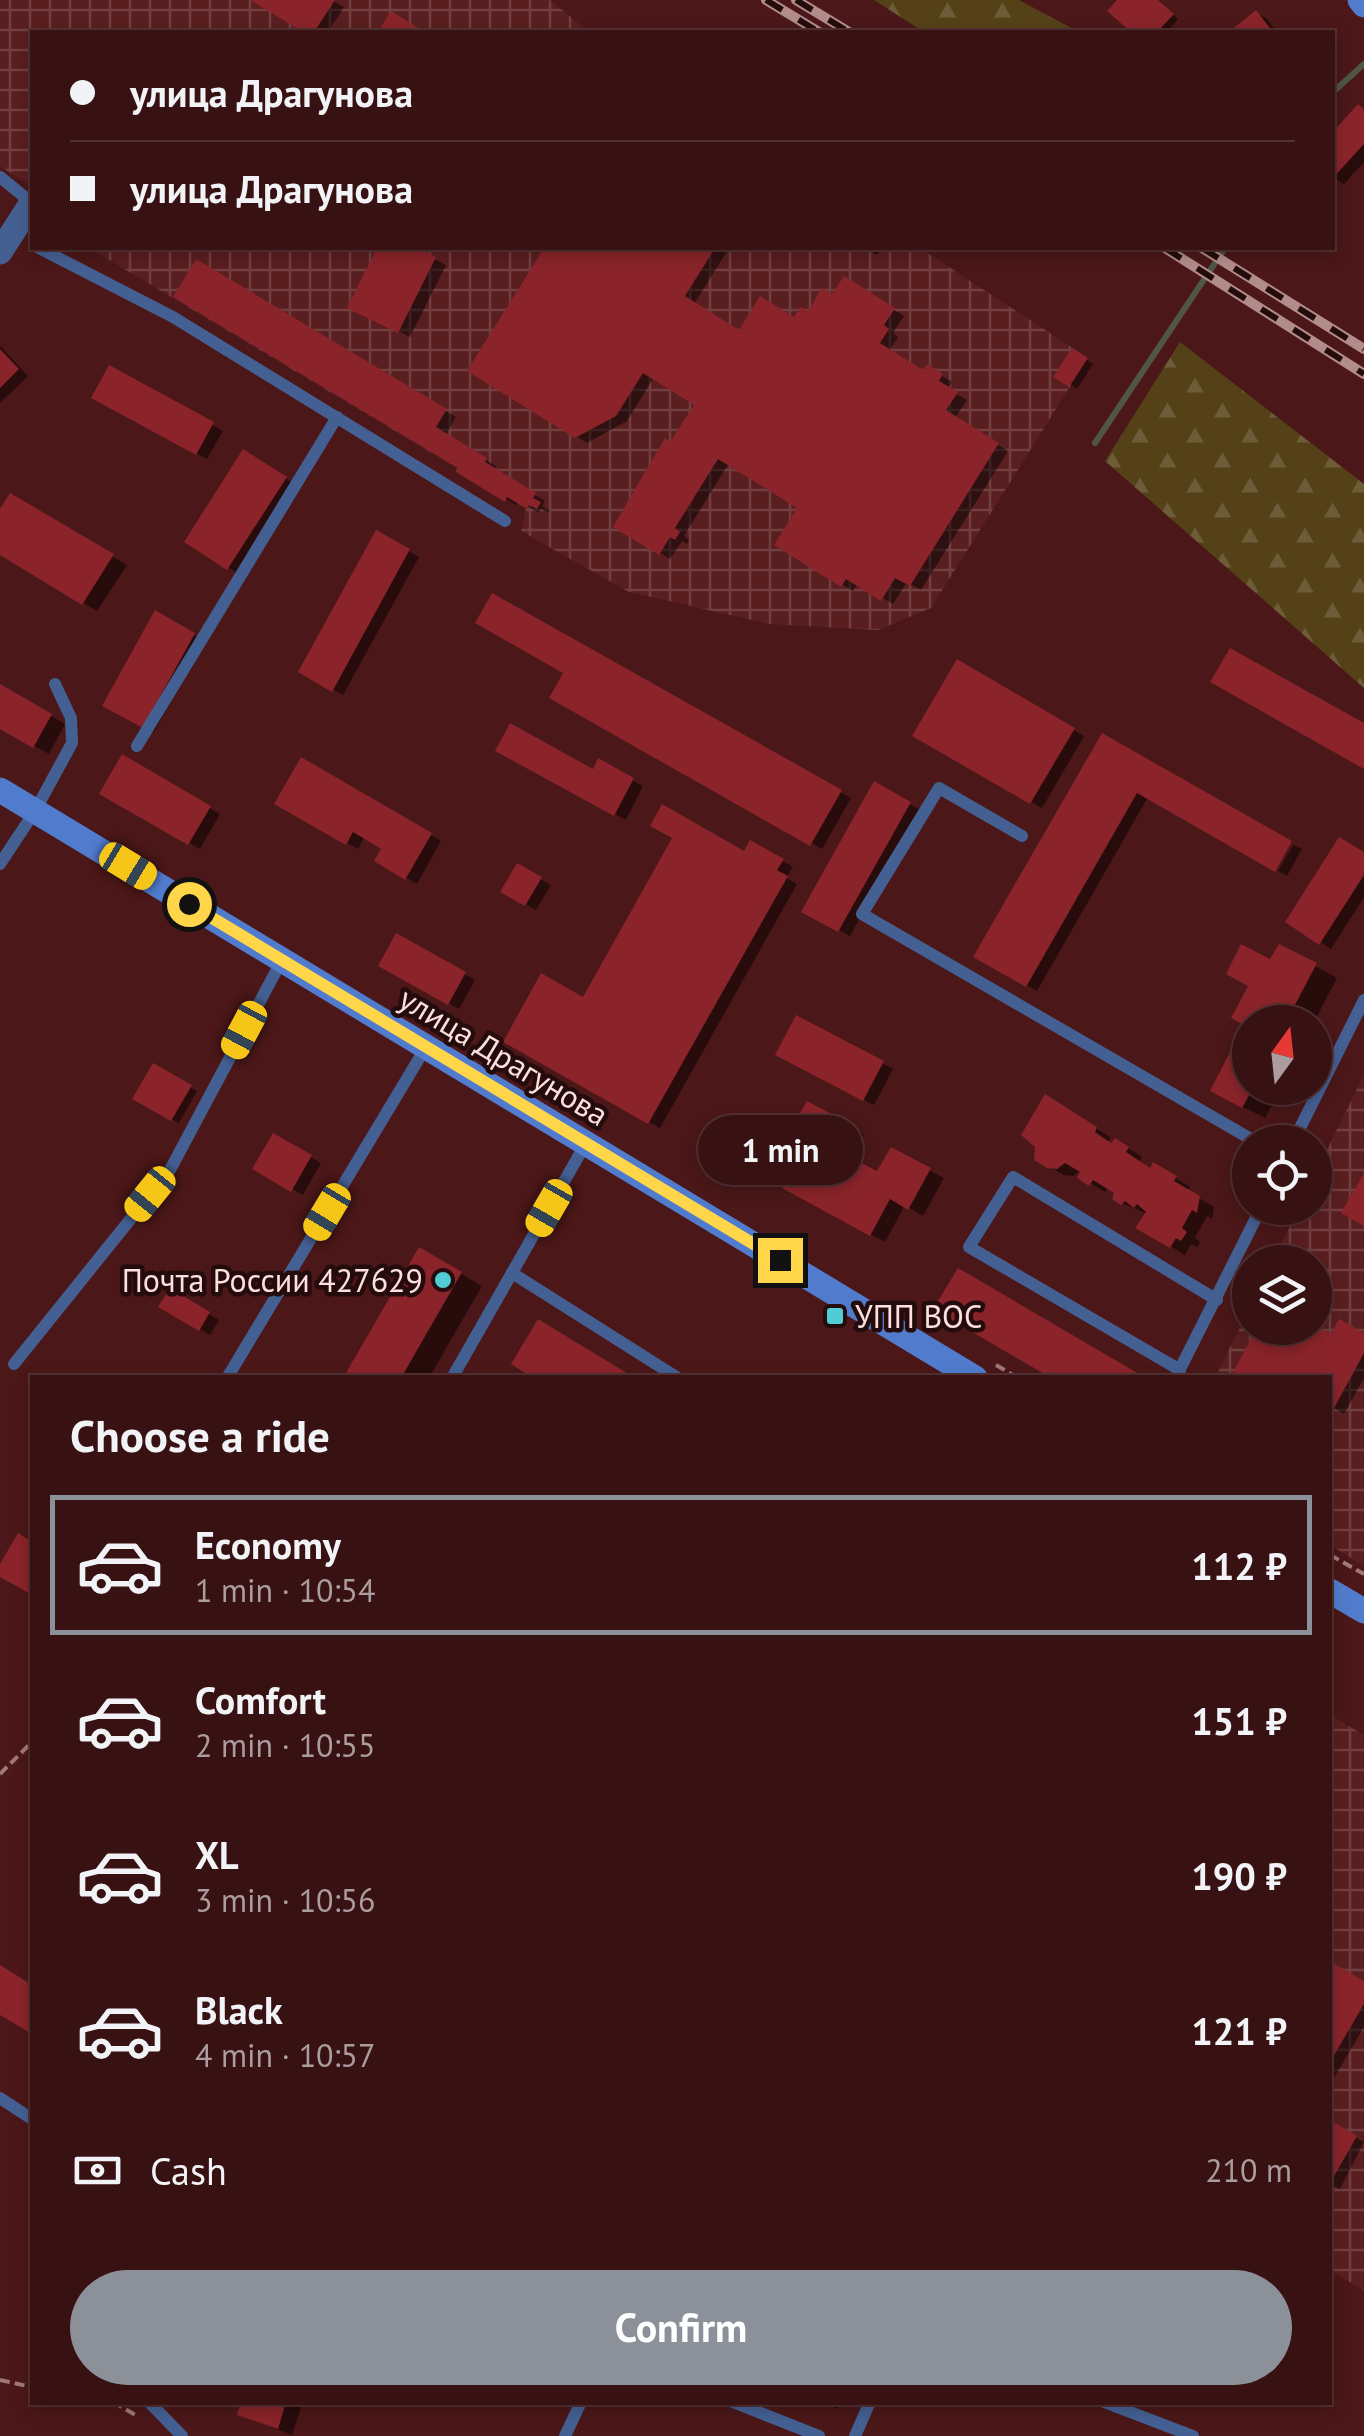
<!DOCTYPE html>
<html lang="en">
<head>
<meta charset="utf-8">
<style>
  :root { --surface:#381112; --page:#3f1a1b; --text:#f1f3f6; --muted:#ab9d9f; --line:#523132; --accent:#8c9099 }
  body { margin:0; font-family:"PT Sans",sans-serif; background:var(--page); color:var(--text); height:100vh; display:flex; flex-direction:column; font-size:38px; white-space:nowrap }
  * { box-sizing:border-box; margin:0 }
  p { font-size:32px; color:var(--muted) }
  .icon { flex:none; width:55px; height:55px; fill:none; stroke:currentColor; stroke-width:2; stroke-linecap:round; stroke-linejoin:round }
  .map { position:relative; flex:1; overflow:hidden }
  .details { position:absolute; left:30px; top:1375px; width:1302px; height:1030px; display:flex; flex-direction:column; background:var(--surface); border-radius:0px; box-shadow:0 5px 15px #0003,0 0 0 2px var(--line) }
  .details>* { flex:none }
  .hud { position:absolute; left:30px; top:30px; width:1305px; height:220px; border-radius:0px; box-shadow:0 5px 15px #0003,0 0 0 2px var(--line); display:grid; align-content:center; height:220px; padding:0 40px; background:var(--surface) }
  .needle { width:65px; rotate:15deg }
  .controls { position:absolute; left:1232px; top:1005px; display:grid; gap:20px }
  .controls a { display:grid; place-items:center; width:100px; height:100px; border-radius:50%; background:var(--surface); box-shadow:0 5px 15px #0003,0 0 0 2px var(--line); font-size:50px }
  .end { position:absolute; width:45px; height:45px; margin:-22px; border:12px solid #ffd54a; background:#111; box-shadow:0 0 0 5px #111 }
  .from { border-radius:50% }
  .bubble { position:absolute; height:70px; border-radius:35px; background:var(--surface); box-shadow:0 5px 15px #0003,0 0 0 2px var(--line); font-size:32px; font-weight:800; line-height:70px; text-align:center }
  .car { position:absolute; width:30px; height:60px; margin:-30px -15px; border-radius:12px; box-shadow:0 0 8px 2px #0007; background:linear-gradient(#f5c518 24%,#345 0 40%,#f5c518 0 76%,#345 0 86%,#f5c518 0) }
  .hud b { display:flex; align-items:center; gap:35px; height:95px; font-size:38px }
  .hud b+b { border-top:2px solid var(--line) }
  .hud i { width:25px; height:25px; background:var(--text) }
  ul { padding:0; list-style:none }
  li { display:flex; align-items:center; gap:30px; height:140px; margin:0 20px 15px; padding:0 20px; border:5px solid transparent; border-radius:0px }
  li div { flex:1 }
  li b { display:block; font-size:38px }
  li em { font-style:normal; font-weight:800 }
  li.on { border-color:var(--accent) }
  li>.icon { width:90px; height:90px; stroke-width:1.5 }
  h2 { padding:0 40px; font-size:45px; line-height:120px }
  .pay { display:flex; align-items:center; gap:25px; height:110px; padding:0 40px; font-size:38px }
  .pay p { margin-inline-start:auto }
  .button { display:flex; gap:20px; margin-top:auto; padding:20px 40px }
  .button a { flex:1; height:115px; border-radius:60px; background:var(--accent); color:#fff; font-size:40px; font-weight:800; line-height:115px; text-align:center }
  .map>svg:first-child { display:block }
</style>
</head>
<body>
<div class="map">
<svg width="1364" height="2436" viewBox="0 0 1364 2436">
  <defs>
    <pattern id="industrial-grid" width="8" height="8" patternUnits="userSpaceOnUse" patternTransform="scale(2.5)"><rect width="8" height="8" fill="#591e20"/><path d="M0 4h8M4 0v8" fill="none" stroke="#723e40"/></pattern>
    <pattern id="forest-firs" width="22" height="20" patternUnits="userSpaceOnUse" patternTransform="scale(2.5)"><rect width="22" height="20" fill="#554118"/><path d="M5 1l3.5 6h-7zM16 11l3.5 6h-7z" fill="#6e5c39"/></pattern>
  </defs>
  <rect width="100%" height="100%" fill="#4b1718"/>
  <g fill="url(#industrial-grid)">
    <polygon points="0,0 550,0 589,32 32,32 32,187 0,166"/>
    <polygon points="89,248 920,248 1088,358 931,608 878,630 769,624 629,592 521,531 526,509 508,498 505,502 456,472 457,468"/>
    <polygon points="1364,1075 1364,1566 1330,1545 1330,1378 1215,1378 1250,1307 1250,1328 1315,1328 1315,1262 1272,1262 1299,1208 1315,1208 1315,1174"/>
    <polygon points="1330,1715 1364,1735 1364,2290 1330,2271"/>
  </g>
  <g fill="url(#forest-firs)">
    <polygon points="874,0 1019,0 1079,32 924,32"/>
    <polygon points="1180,342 1364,484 1364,688 1105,461"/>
  </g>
  <g fill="#0007">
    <polygon points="255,0 332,0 344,7 328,32 308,32"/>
    <polygon points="1120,0 1157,0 1178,19 1167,32 1135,32 1111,11"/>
    <polygon points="1256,13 1267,19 1277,32 1233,32"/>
    <polygon points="1364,110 1364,162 1344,184 1332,177"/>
    <polygon points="380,248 413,248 446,265 410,337 350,307"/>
    <polygon points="547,248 729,248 694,304 740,333 808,314 833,297 845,279 904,316 893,333 898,337 889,351 924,373 928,367 952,382 948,389 967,400 955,418 1008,451 921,590 907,582 893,604 858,583 853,591 777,545 800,507 729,463 684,536 689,540 687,544 682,541 670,559 617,526 697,404 654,377 627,421 587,443 470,370"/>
    <polygon points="863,248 882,248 877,255"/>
    <polygon points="197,263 456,417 446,435 496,466 494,470 545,501 542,506 550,510 548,513 541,509 538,513 519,501 516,505 506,499"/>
    <polygon points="0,346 28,376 0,403"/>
    <polygon points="1073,351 1093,364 1077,389 1057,376"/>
    <polygon points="110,368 223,431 207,459 94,397"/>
    <polygon points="244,452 296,485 239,574 187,542"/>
    <polygon points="11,496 127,565 97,611 0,552 0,514"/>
    <polygon points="377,533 419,557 343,695 301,671"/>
    <polygon points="493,596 851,798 822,849 552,698 566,672"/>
    <polygon points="156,614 204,641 154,732 106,705"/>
    <polygon points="958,662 1084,736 1042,808 916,735"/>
    <polygon points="0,687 65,724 49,754 0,727"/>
    <polygon points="1103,736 1148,797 1037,991 977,956"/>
    <polygon points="498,750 594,772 599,762 643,786 626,820"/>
    <polygon points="123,758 220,814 200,849 102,793"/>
    <polygon points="302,761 441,841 417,884 377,860 385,848 365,836 358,849 277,803"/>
    <polygon points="875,785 920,810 850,936 804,911"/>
    <polygon points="675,837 745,855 751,843 793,867 786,878 797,884 660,1128 506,1041 584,1001"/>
    <polygon points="1293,845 1302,849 1287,876 1278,871"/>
    <polygon points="1364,855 1364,897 1331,949 1288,921"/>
    <polygon points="518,867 551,885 536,910 503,891"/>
    <polygon points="397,936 475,980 459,1009 381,965"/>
    <polygon points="1280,947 1337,978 1314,1022 1250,1022 1250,1088 1281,1088 1265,1118 1235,1103 1247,1025"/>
    <polygon points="798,1018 893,1069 874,1105 779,1054"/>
    <polygon points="154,1066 197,1091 179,1123 136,1099"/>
    <polygon points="808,1104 864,1135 850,1160 878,1174 929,1170 944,1178 923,1216 905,1205 885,1242 785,1187 807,1146"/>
    <polygon points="1060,1105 1110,1137 1108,1143 1112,1145 1116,1141 1130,1149 1142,1157 1139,1163 1151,1171 1168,1173 1190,1187 1187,1191 1214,1207 1212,1219 1207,1216 1195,1238 1200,1242 1197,1247 1191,1244 1185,1255 1139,1227 1148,1214 1122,1203 1118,1192 1108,1187 1105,1192 1080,1177 1084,1168 1073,1176 1064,1175 1037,1159"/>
    <polygon points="274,1136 321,1163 303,1195 256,1168"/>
    <polygon points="420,1250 482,1286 429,1378 346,1378"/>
    <polygon points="1315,1287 1332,1297 1315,1328 1332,1338 1364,1336 1364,1378 1344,1414 1330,1406 1330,1378 1232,1378 1260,1328 1315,1328"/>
    <polygon points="170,1292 219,1320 210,1335 162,1306"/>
    <polygon points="1330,1973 1364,1984 1364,2027 1330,2085"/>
    <polygon points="1334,2125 1364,2142 1340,2189 1330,2184 1330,2133"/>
    <polygon points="244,2402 303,2402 292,2435 240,2414"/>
    <polygon points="822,2402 840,2402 837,2409"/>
  </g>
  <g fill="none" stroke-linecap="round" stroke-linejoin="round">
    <g stroke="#4f5645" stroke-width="6">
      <polyline points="1332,93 1364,64"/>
      <polyline points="1095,443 1225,248"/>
    </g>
  </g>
  <g fill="#8a242a">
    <polygon points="250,0 335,0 314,32 303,32"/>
    <polygon points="1117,0 1158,0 1174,14 1157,32 1131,32 1107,11"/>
    <polygon points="1256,10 1273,32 1229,32"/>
    <polygon points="391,11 425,32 378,32"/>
    <polygon points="1358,104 1364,109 1364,144 1332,179 1332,133"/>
    <polygon points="377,248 418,248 436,257 398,333 347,308"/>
    <polygon points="544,248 715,248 685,296 739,330 760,296 794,317 801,307 808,311 822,288 832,294 844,276 895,308 884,325 889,329 880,343 923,370 927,364 943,374 939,381 958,392 946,410 999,443 910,586 895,578 881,601 846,579 841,587 774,545 797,508 718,459 675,528 680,532 675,540 670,537 659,555 613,527 665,438 670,442 694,405 643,373 616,416 575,438 467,371"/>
    <polygon points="196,259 447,409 436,427 487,458 485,462 536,493 533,498 541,502 537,509 529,505 527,509 507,497 505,502 456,472 458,468 173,297"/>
    <polygon points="1072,348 1088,358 1069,387 1053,377"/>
    <polygon points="0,349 19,369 0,388"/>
    <polygon points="109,365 214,422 196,455 91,398"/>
    <polygon points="243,449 287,477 227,570 184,542"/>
    <polygon points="10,493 114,554 82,605 0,555 0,509"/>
    <polygon points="376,530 410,549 332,692 298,672"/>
    <polygon points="492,593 842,790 810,846 549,698 563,673 475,623"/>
    <polygon points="155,610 195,633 143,728 102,706"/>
    <polygon points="1230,648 1364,723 1364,769 1210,682"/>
    <polygon points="957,659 1075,728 1030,804 912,736"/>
    <polygon points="0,684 52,714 33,748 0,729"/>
    <polygon points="510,723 593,769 598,758 634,778 614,816 495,751"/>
    <polygon points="1102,733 1292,841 1275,872 1137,793 1026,987 973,957"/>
    <polygon points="122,754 211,806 188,845 99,794"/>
    <polygon points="301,757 432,833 405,880 374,861 381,849 353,832 346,845 274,804"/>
    <polygon points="874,781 911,802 838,932 801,912"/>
    <polygon points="662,804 744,851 750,840 784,859 777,870 788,876 648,1124 503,1042 541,973 583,997 672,838 650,826"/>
    <polygon points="1339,837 1364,852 1364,875 1319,945 1285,922"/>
    <polygon points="517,863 542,877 525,906 500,892"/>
    <polygon points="396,933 466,972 448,1005 378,966"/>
    <polygon points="1241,944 1270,959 1279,944 1317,963 1286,1022 1250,1022 1250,1088 1253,1088 1242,1108 1210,1091 1244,1025 1231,1018 1248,986 1226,974"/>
    <polygon points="796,1015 884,1061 863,1101 775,1055"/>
    <polygon points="153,1063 192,1085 171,1121 132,1099"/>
    <polygon points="1045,1094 1097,1127 1095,1132 1111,1143 1115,1138 1129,1147 1126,1152 1150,1168 1153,1162 1177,1176 1174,1181 1200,1196 1197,1213 1192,1210 1182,1228 1187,1232 1181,1241 1176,1238 1170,1248 1135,1228 1146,1212 1137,1204 1134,1208 1125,1201 1121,1205 1112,1199 1114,1193 1093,1180 1089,1186 1077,1178 1080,1172 1065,1163 1057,1169 1047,1168 1034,1160 1035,1147 1021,1135"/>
    <polygon points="807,1101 851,1124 837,1150 877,1171 891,1147 931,1168 908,1210 890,1199 870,1236 782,1188 804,1147 787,1136"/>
    <polygon points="273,1133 312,1155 291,1192 252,1169"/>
    <polygon points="1364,1173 1364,1226 1341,1213"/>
    <polygon points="419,1247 462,1272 401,1378 343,1378"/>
    <polygon points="958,1268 1146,1378 1051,1378 933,1309"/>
    <polygon points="170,1288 210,1312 199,1331 158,1307"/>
    <polygon points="538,1319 635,1378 533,1378 511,1364"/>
    <polygon points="1339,1319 1364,1333 1364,1353 1333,1410 1330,1378 1230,1378 1257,1328 1315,1326 1331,1334"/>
    <polygon points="18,1533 32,1542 32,1595 0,1577 0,1564"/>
    <polygon points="1333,1963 1364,1981 1364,2004 1330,2062 1330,1968"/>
    <polygon points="0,1965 32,1985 32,2034 0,2015"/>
    <polygon points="1333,2122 1357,2136 1330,2183 1330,2128"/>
    <polygon points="241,2402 286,2402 278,2429 237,2415"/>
  </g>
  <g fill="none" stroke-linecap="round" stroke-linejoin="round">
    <g stroke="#a17878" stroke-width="4" stroke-dasharray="10 5" stroke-linecap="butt">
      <polyline points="996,1365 1018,1378"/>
      <polyline points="1330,1555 1364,1574"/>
      <polyline points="0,1774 32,1742"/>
      <polyline points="0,2380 32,2387"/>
      <polyline points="113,2402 139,2417"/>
    </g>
    <g stroke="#446093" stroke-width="12">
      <polyline points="0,177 32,203"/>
      <polyline points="39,248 173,317 505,521"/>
      <polyline points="137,746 337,417"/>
      <polyline points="1022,836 939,788 862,914 1256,1142"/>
      <polyline points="0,864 35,811 72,743 71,718 55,684"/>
      <polyline points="1293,1142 1364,1000"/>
      <polyline points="512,1273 678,1378"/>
      <polyline points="14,1364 170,1170 282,960"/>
      <polyline points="1180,1370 969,1247 1013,1177 1217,1300"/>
      <polyline points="1177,1375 1261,1208"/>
      <polyline points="227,1378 426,1047"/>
      <polyline points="452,1378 586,1143"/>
      <polyline points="0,2098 32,2119"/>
      <polyline points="149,2402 182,2436"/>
      <polyline points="733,2402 819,2436"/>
      <polyline points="1104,2402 1193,2436"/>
      <polyline points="565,2436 581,2402"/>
      <polyline points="855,2436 870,2402"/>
    </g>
    <polyline stroke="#446093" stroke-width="25" points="0,252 31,204"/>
    <g stroke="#517cce" stroke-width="25">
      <polyline points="1360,0 1364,5"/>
      <polyline points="0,790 975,1378"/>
      <polyline points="1330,1591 1364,1611"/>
    </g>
    <g stroke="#b28c8b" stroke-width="10">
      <g id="rail">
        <polyline points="766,0 819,32"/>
        <polyline points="796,0 849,32"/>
        <polyline points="1165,248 1364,374"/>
        <polyline points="1202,248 1364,349"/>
      </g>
    </g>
    <use href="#rail" stroke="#230c0b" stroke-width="6" stroke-dasharray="19" stroke-linecap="butt"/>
  </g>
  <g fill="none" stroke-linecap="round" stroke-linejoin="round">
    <polyline stroke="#ffd54a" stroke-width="12" points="189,904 780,1260"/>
  </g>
  <g fill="#51ccd5" stroke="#230c0b" stroke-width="4">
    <circle cx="443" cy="1280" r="10"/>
    <rect x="825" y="1306" width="20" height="20" rx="5"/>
  </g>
  <g text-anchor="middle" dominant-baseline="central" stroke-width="9" stroke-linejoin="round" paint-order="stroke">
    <g font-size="32" fill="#fcdfde" stroke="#230c0b">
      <text transform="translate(504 1056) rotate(31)">улица Драгунова</text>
    </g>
    <g font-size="32" fill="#fcdfde" stroke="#230c0b" text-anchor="end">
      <text x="423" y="1280">Почта России 427629</text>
      <text x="855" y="1316" text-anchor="start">УПП ВОС</text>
    </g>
  </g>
</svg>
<div class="controls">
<a><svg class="needle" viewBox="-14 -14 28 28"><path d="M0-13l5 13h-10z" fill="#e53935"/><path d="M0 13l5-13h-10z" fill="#ab9d9f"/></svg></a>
<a><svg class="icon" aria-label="locate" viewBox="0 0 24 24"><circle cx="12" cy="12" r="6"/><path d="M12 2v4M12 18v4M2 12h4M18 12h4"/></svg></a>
<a><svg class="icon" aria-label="layers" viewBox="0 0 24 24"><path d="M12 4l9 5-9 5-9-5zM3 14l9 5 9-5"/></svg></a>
</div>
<i class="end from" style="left:189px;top:904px"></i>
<i class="end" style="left:780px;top:1260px"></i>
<div class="bubble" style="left:698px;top:1115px;width:165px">1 min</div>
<i class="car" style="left:128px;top:866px;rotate:121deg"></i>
<i class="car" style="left:244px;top:1030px;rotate:208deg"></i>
<i class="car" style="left:150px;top:1194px;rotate:219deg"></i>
<i class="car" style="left:549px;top:1208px;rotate:210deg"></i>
<i class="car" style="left:327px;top:1212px;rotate:211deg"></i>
<div class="hud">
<b><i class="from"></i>улица Драгунова</b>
<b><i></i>улица Драгунова</b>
</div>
<section class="details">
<h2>Choose a ride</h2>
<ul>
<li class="on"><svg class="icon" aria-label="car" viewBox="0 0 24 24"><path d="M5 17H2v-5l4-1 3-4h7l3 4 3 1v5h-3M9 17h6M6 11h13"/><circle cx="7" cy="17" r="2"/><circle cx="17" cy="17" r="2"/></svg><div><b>Economy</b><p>1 min · 10:54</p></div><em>112 ₽</em></li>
<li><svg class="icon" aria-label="car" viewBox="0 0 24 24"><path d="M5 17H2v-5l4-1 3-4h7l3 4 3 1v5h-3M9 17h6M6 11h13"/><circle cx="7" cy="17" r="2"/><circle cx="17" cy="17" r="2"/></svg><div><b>Comfort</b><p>2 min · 10:55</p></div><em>151 ₽</em></li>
<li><svg class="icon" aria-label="car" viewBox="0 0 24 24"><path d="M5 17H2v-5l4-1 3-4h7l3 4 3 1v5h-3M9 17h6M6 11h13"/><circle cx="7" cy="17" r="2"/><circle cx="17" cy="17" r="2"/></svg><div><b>XL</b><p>3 min · 10:56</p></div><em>190 ₽</em></li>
<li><svg class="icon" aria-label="car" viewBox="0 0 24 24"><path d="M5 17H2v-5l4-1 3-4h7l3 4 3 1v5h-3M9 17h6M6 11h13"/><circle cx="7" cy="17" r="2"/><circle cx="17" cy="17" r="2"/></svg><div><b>Black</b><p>4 min · 10:57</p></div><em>121 ₽</em></li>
</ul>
<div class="pay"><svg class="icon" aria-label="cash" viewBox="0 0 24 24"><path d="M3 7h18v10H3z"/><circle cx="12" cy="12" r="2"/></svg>Cash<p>210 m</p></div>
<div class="button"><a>Confirm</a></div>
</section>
</div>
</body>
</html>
